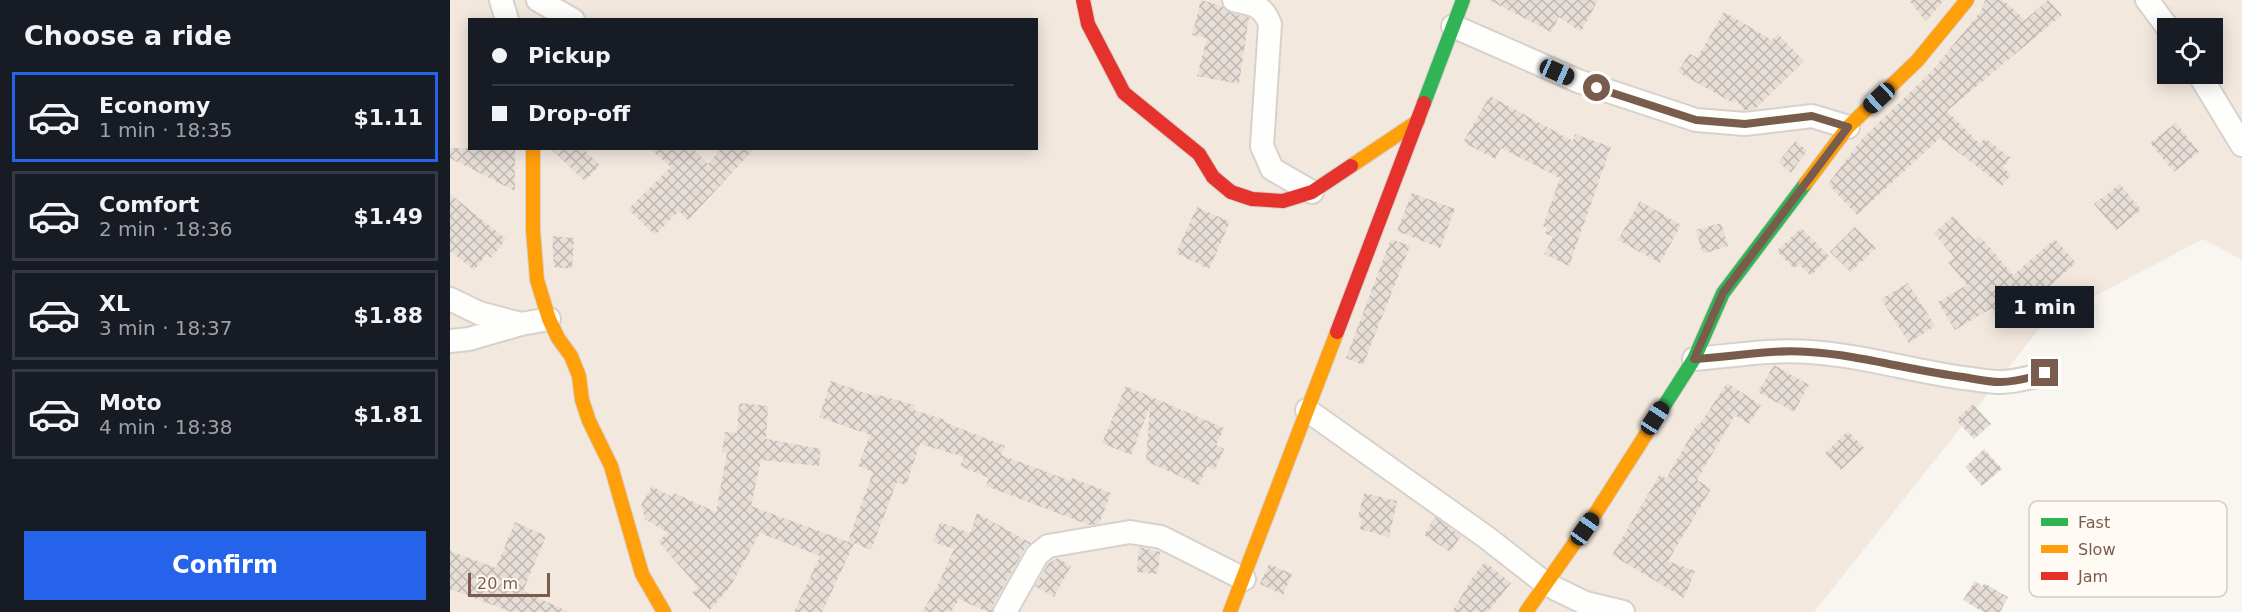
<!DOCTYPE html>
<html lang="en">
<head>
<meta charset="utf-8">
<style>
  :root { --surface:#171b24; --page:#20242c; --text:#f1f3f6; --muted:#9ea1a6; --line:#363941; --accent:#2563eb }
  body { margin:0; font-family:"DejaVu Sans",sans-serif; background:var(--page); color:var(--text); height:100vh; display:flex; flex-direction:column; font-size:22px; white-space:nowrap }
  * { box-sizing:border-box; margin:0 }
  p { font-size:20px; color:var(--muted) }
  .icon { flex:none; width:33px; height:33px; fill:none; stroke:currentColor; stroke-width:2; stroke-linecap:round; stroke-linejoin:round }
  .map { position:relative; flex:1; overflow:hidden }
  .details { display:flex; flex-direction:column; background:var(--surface); width:450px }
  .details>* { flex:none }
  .guide { position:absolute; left:18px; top:18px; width:570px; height:132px; border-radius:0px; box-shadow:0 3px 15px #0003; display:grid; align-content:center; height:132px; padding:0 24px; background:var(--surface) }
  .tools { position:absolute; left:1707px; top:18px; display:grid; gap:12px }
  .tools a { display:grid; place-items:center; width:66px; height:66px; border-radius:0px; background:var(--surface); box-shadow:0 3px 15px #0003; font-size:30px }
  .scale { position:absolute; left:18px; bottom:15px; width:82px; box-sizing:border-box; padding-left:6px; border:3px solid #7a5c4d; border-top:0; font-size:16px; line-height:21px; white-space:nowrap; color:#7a5c4d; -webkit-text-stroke:4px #fffaf3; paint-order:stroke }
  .end { position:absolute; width:27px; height:27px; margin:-14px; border:8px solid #7a5c4d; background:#fff; box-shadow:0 0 0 3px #fff }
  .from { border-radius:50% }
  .bubble { position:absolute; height:42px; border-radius:0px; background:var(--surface); box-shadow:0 3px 15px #0003; font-size:20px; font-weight:700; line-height:42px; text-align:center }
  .car { position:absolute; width:18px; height:36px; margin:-18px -9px; border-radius:8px; box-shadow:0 0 4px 2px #0007; background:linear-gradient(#222 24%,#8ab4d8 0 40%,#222 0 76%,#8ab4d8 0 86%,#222 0) }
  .guide b { display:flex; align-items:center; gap:21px; height:57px; font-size:22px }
  .guide b+b { border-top:2px solid var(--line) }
  .guide i { width:15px; height:15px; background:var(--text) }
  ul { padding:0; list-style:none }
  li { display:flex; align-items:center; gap:18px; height:90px; margin:0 12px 9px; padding:0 12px; border:3px solid var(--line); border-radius:0px }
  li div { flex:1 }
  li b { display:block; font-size:22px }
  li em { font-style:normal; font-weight:700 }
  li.current { border-color:var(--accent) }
  li>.icon { width:54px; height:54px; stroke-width:1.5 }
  h2 { padding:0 24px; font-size:27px; line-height:72px }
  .primary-button { display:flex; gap:12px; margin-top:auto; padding:12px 24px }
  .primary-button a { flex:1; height:69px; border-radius:0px; background:var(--accent); color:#fff; font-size:24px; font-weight:700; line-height:69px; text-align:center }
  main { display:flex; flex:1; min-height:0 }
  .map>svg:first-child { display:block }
</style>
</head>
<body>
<main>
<section class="details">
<h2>Choose a ride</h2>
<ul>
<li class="current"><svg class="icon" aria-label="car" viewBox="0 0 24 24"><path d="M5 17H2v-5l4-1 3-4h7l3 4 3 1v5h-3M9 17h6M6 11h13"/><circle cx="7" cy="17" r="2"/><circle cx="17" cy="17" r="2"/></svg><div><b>Economy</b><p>1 min · 18:35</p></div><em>$1.11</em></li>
<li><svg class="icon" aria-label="car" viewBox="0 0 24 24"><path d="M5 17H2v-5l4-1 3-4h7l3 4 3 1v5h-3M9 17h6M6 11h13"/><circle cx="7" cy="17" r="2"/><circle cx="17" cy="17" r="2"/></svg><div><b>Comfort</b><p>2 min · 18:36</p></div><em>$1.49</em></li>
<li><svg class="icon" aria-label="car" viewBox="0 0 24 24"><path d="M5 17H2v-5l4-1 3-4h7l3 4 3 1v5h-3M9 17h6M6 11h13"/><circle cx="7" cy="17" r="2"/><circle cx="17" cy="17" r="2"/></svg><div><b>XL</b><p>3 min · 18:37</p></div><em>$1.88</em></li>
<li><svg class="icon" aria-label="car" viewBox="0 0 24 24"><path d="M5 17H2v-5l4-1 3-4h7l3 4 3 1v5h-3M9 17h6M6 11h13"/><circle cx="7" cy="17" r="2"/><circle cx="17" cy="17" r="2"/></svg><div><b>Moto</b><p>4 min · 18:38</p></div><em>$1.81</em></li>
</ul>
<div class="primary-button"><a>Confirm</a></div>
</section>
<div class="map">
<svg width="1792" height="612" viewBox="0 0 1792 612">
  <defs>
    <pattern id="building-cross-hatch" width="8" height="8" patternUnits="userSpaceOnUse" patternTransform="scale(1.5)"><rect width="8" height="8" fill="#e6ded7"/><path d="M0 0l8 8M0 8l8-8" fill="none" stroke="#bfb7b1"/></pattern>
  </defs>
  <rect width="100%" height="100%" fill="#f9f5f0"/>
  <path fill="#f2e8de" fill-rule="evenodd" d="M 0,0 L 1792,0 L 1792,260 L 1753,239 L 1594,323 L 1364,612 L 0,612 ZM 20,20 L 586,20 L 586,148 L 20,148 ZM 1718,28 L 1762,28 L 1762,74 L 1718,74 Z"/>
  <g fill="url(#building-cross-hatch)">
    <polygon points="751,0 772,6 781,13 799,18 789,84 747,76 757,38 742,35"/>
    <polygon points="1039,0 1148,0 1131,32 1109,17 1101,32"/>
    <polygon points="1459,0 1494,0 1476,22"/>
    <polygon points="1535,0 1553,0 1575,20 1598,0 1612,15 1497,111 1530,144 1535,138 1561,158 1553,167 1561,175 1552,186 1490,138 1407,215 1378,184 1412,139 1481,72 1531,11"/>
    <polygon points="1274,12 1322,40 1328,34 1354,61 1305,109 1294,110 1286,100 1283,103 1228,72 1239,53 1247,58"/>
    <polygon points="1040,96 1123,141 1125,134 1161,147 1119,266 1094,254 1103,237 1095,233 1098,229 1093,226 1110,178 1051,148 1045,159 1013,142"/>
    <polygon points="1726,123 1749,152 1724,172 1700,143"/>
    <polygon points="1346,141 1357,151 1341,173 1328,162"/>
    <polygon points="0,148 65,148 65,191 0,158"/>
    <polygon points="132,148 150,165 135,181 101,149"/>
    <polygon points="199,148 242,148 258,164 272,148 305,148 238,220 229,211 205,235 178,209 221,167"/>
    <polygon points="1670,184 1691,210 1666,230 1644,204"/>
    <polygon points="962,193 1005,209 990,248 947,231"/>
    <polygon points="0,194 56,239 41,258 37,254 24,270 0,251"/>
    <polygon points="1190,201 1231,225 1210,263 1168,240"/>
    <polygon points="747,207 780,222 759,269 726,253"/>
    <polygon points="1503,216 1525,240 1530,236 1563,275 1605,239 1626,263 1585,299 1587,303 1545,316 1542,308 1505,330 1488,302 1517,285 1498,262 1504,257 1484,233"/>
    <polygon points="1271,223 1278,246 1253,254 1246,230"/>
    <polygon points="1405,227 1426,248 1401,272 1380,252"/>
    <polygon points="1351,228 1379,256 1361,276 1349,264 1344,269 1327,251"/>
    <polygon points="102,236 124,238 122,269 104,267"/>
    <polygon points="941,239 960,246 913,365 896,358"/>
    <polygon points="1458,283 1485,326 1459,343 1431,299"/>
    <polygon points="1324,365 1359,385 1344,412 1308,392"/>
    <polygon points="381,381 424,396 425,394 465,405 464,410 495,420 494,422 555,446 551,455 621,481 622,478 661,493 649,524 639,525 536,486 539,478 510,466 514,457 470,444 456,485 447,482 421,550 398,541 423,472 408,466 420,435 369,417"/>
    <polygon points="1277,383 1311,405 1299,424 1285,415 1247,480 1261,489 1218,561 1245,571 1234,598 1162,555 1210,474 1216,479 1248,423 1250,424"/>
    <polygon points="676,386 774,428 766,445 774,449 765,470 757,467 749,485 696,461 700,406 681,455 652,443"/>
    <polygon points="289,403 318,406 316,439 371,449 369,466 311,460 301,506 404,544 372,612 344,612 370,556 310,533 280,587 260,610 242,593 248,587 208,541 218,533 195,519 191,505 202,486 222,497 224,493 266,512 277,453 272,452 275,432 287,433"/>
    <polygon points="1523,404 1541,424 1524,439 1506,420"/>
    <polygon points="1398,431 1414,448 1391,470 1375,453"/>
    <polygon points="1534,449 1552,469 1532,486 1515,467"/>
    <polygon points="914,493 947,501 939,537 910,529 912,518 908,517"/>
    <polygon points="527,513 581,543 575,548 543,605 542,612 537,612 509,599 501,612 472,612 487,587 504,549 483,542 490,522 520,533"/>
    <polygon points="985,517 1011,536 1000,552 974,535"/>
    <polygon points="65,522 96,536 73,591 119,612 61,612 0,589 0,551 46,568"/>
    <polygon points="689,547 710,552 708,574 687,572"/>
    <polygon points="608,558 621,566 604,597 585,586 598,564"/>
    <polygon points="1035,562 1061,583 1038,612 1002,612 1024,575"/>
    <polygon points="819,564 842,574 833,595 810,584"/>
    <polygon points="1525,581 1533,586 1534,583 1558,597 1550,612 1533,612 1513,600"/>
  </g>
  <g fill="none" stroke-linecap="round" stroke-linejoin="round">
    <g stroke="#d7d1cb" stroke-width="26">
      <g id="street">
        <polyline points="51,0 57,20"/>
        <polyline points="88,0 123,20"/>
        <path d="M 784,0 C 803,5 812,4 820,24 L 812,146 L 822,169 L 862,192"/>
        <polyline points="1697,0 1718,28"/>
        <polyline points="1003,26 1128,81 1246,120 1295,124 1362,116 1398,127"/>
        <polyline points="1749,74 1792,145"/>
        <polyline points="0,299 29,313 71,324 99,319"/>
        <polyline points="0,341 19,339 71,324"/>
        <path d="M 1244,359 C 1282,356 1320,349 1359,352 C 1411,355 1462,371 1513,378 C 1525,379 1538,382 1550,382 C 1565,382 1580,378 1595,373"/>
        <polyline points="857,410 1036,537 1096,584 1135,603 1173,612"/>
        <polyline points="555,612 587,555 598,546 680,532 711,537 794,579"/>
      </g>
    </g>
    <g stroke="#d9d2cb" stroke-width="16">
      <g id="fast">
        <polyline points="974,103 1013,0"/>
        <polyline points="1207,417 1244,359 1273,293 1356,183"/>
      </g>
    </g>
    <g stroke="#d9d2cb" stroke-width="16">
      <g id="slow">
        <polyline points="83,148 83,230 87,280 99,319 108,338 121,356 129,376 132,400 139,421 161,466 192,574 214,612"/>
        <polyline points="901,166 968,121"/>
        <polyline points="1356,183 1398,127 1467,61 1517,0"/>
        <polyline points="780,612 887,332"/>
        <polyline points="1076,612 1147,511 1207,417"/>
      </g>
    </g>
    <g stroke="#d9d2cb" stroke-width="16">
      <g id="jam">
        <polyline points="633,0 638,24 674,93 749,154 763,177 781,192 802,199 833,201 862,192 901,166"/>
        <polyline points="887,332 974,103"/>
      </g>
    </g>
    <use href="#street" stroke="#fefefd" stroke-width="22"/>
    <use href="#fast" stroke="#30b455" stroke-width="14"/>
    <use href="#slow" stroke="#ff9f0a" stroke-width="14"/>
    <use href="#jam" stroke="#e5322d" stroke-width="14"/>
  </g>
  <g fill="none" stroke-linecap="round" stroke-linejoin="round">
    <path stroke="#7a5c4d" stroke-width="8" d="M 1147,88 L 1246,120 L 1295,124 L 1362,116 L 1398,127 L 1273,293 L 1244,359 C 1282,357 1320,349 1359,352 C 1411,355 1462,371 1513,377 C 1525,379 1538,382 1550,382 C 1565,382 1580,378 1595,373"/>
  </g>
  <rect x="1579" y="501" width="198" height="96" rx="9" fill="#fffaf3" stroke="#d7cbc1" stroke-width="1.5"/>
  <rect x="1591" y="518" width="27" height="8" fill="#30b455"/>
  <rect x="1591" y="545" width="27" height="8" fill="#ff9f0a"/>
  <rect x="1591" y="572" width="27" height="8" fill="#e5322d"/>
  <g font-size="16" fill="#7a5c4d">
    <text x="1628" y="528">Fast</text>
    <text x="1628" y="555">Slow</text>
    <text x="1628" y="582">Jam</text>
  </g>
</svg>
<div class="tools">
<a><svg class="icon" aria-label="locate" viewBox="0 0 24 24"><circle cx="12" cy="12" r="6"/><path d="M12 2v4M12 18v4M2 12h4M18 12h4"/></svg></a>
</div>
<div class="scale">20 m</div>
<i class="end from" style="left:1147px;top:88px"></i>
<i class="end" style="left:1595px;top:373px"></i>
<div class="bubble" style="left:1545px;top:286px;width:99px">1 min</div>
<i class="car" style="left:1107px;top:72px;rotate:114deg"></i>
<i class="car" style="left:1429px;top:98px;rotate:227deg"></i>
<i class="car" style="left:1205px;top:418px;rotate:33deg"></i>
<i class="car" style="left:1135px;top:529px;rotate:35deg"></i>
<div class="guide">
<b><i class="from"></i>Pickup</b>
<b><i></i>Drop-off</b>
</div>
</div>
</main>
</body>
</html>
